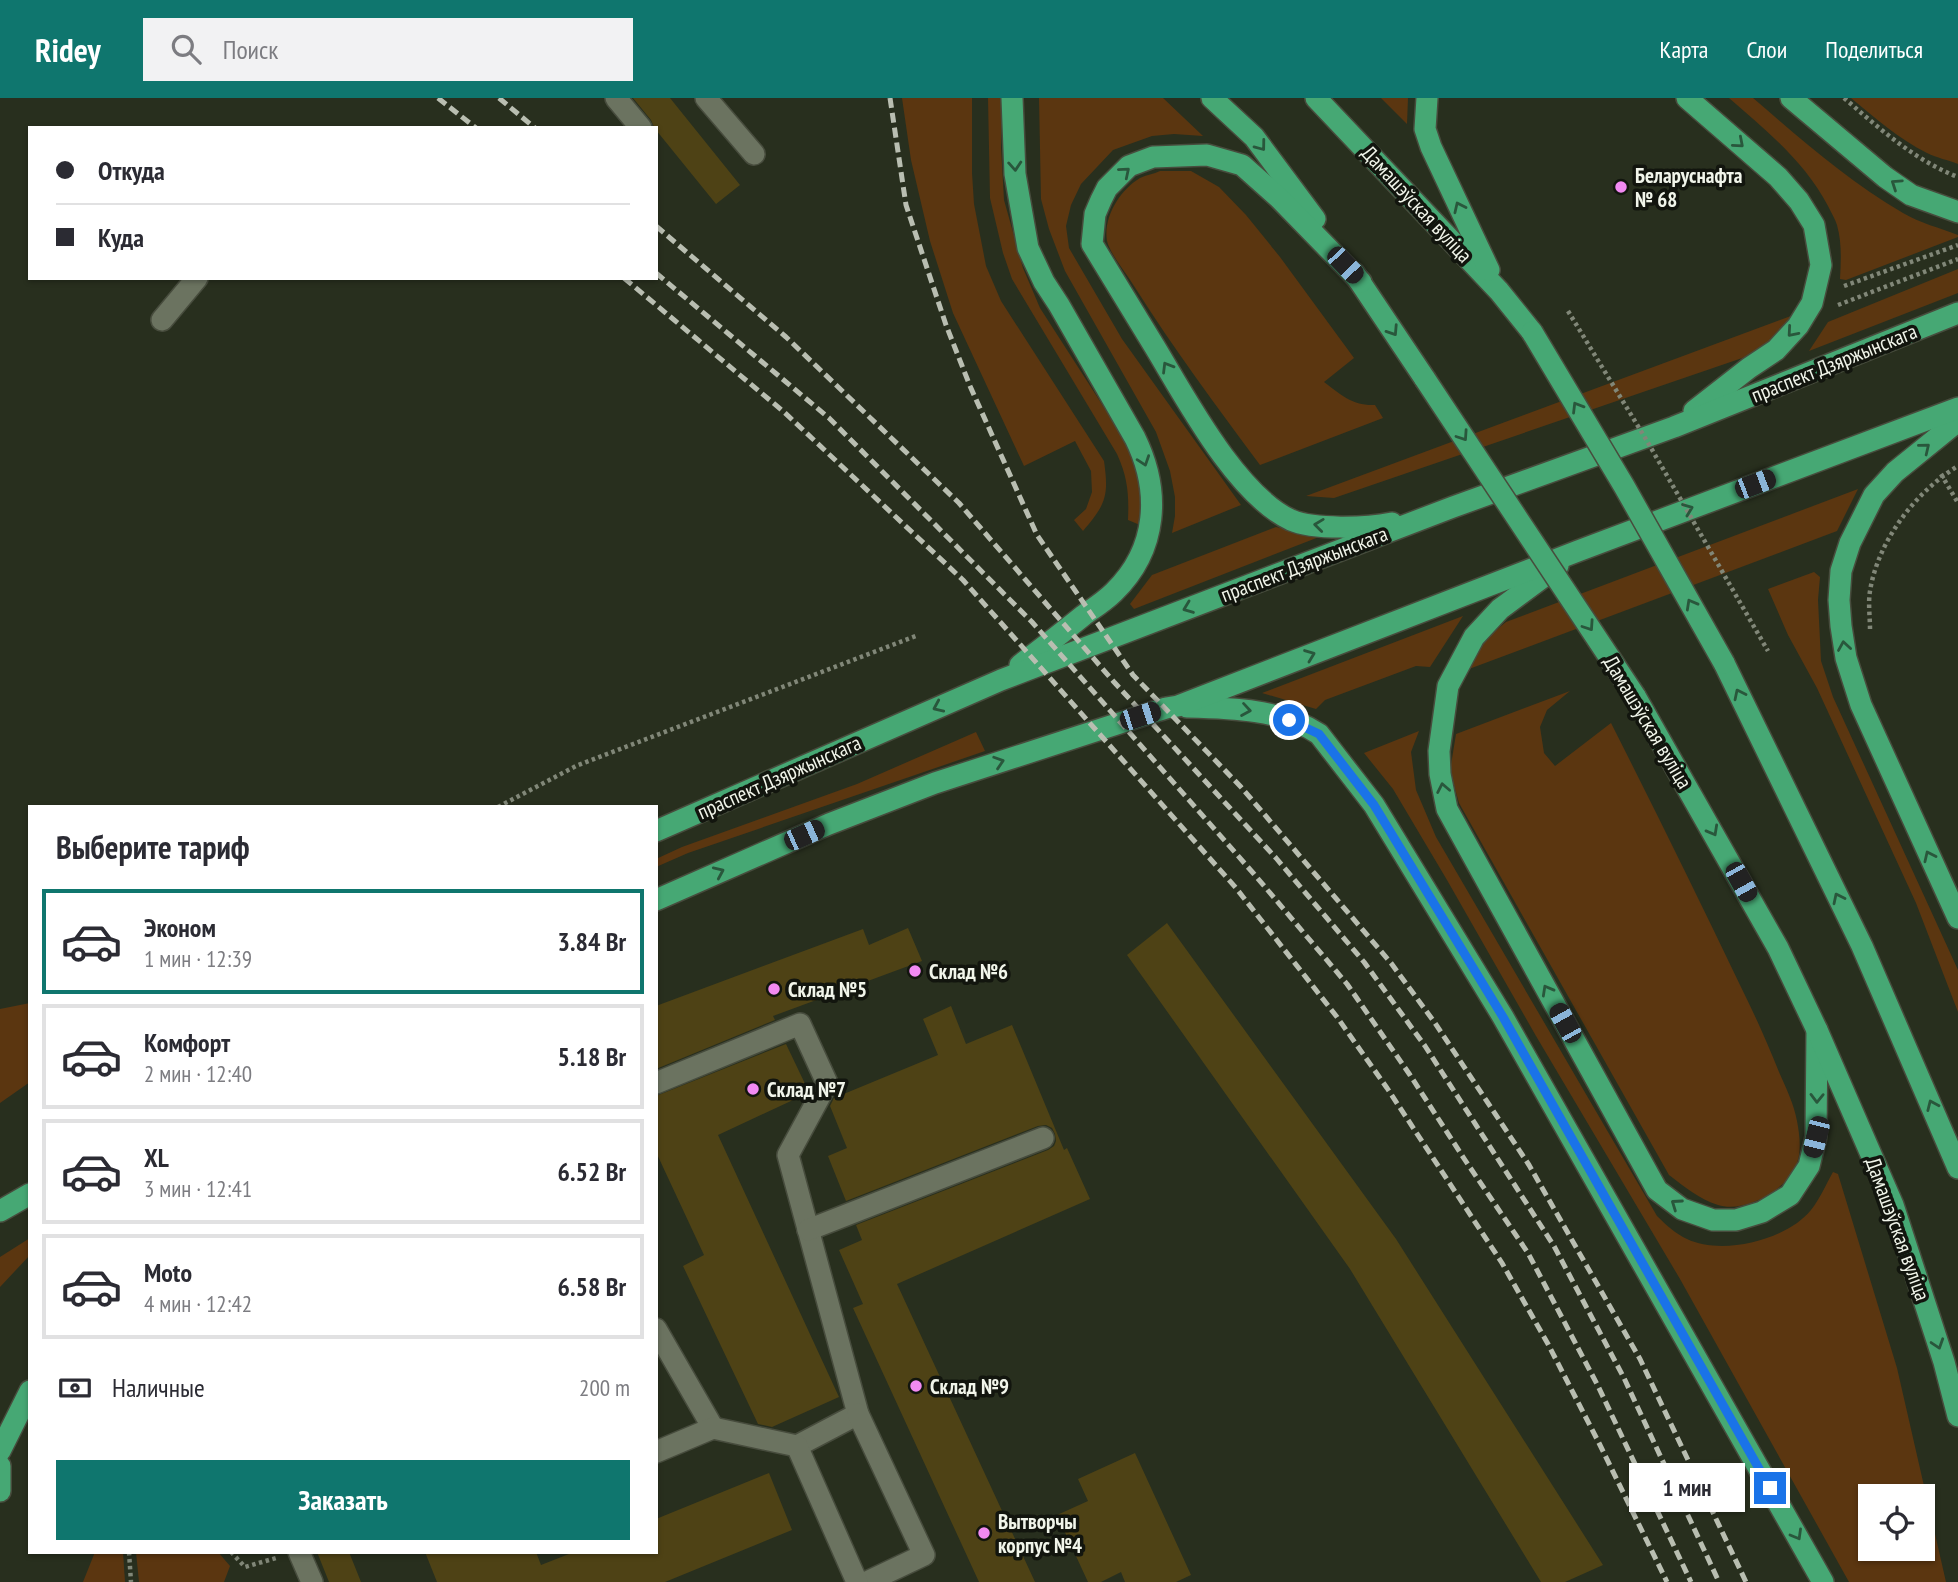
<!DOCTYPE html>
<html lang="ru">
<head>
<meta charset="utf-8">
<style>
  :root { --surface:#fff; --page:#f2f2f3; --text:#2b2b33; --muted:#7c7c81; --line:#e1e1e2; --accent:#0f766e }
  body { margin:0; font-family:"PT Sans Narrow",sans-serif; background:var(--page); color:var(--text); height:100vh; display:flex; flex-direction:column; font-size:26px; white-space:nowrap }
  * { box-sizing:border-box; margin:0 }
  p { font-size:23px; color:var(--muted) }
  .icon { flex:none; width:38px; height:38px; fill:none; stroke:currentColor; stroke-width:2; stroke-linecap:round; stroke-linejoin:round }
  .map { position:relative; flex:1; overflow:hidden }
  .details { position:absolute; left:28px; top:707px; width:630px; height:749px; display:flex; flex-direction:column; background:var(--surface); border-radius:0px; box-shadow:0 2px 5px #0004 }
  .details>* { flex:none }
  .hud { position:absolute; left:28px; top:28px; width:630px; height:154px; border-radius:0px; box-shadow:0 2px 5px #0004; display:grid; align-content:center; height:154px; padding:0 28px; background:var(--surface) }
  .buttons { position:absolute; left:1858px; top:1386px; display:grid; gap:14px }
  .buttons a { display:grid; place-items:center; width:77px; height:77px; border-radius:0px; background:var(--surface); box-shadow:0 2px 5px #0004; font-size:35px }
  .end { position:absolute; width:32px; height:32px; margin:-16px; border:9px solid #1a73e8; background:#fff; box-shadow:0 0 0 4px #fff }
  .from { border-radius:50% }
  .bubble { position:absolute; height:49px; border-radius:0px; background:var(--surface); box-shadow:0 2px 5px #0004; font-size:23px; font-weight:800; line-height:49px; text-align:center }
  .car { position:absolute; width:21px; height:42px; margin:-21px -10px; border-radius:9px; box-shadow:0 0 5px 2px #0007; background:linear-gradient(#222 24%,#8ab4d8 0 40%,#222 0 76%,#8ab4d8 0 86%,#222 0) }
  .hud b { display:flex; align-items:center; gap:24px; height:66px; font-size:26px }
  .hud b+b { border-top:2px solid var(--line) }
  .hud i { width:18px; height:18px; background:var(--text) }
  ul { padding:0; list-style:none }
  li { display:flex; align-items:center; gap:21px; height:105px; margin:0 14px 10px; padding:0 14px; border:4px solid var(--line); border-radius:0px }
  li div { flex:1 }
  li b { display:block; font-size:26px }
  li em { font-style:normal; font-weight:800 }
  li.current { border-color:var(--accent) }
  li>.icon { width:63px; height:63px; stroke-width:1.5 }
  h2 { padding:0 28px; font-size:32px; line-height:84px }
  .pay { display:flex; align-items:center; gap:18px; height:77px; padding:0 28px; font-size:26px }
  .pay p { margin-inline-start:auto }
  .action { display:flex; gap:14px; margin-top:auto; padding:14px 28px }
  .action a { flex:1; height:80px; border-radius:0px; background:var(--accent); color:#fff; font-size:28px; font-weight:800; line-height:80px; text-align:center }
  header { display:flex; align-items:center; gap:42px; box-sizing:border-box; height:98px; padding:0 35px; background:var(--accent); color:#fff }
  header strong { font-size:33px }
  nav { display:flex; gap:38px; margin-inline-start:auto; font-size:24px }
  .search { width:490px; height:63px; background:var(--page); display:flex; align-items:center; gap:18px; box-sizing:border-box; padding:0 24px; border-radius:0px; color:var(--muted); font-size:26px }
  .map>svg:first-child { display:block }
</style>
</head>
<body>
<header>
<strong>Ridey</strong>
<div class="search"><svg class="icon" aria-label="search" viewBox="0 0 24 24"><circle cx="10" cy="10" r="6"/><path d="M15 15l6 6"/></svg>Поиск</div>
<nav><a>Карта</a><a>Слои</a><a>Поделиться</a></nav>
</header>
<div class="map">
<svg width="1958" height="1484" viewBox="0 0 1958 1484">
  <rect width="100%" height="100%" fill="#282f1e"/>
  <g fill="#5b3610" fill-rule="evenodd">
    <path d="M 902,0 L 972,0 L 972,75 L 974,106 L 986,168 L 1001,203 L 1104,363 C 1109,398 1106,406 1083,433 L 1074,422 L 1086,411 L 1092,394 L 1091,373 L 1075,343 L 1024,368 L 953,215 L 930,143 L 911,62 Z"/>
    <path d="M 988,0 L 1002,0 L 1001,49 L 1004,102 L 1023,170 L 1040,210 L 1132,353 L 1143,400 L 1140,427 L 1128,422 C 1129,397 1128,380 1117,356 L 1012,181 L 1003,155 L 990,100 Z"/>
    <polygon points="1039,0 1163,0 1203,38 1174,36 1152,38 1113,52 1081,86 1071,107 1066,128 1069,150 1122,241 1241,407 1172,435 1175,418 1175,399 1170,373 1156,334 1065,173 1049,131 1041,101"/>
    <polygon points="1381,0 1408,0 1407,26"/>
    <path d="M 1729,0 L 1753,0 C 1801,41 1848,83 1903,115 C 1920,125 1940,130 1958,137 L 1958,139 L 1846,182 L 1840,181 C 1841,163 1842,145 1837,127 C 1835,121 1831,114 1828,108 C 1805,64 1766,32 1729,0 Z"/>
    <path d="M 1851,0 L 1958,0 L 1958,66 C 1948,62 1937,60 1927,55 C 1899,41 1875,20 1851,0 Z"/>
    <path d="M 1160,73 L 1191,73 L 1219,89 L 1246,117 L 1280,159 L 1354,260 L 1324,284 C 1341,297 1353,308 1375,307 L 1383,320 L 1260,367 C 1217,309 1173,250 1134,188 C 1127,176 1110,156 1107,143 C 1103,119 1120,92 1140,80 C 1146,77 1154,76 1160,73 Z"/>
    <polygon points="1958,171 1958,195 1809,253 1828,224"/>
    <polygon points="1799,215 1769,247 1751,257 1334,400 1306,398"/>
    <path d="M 1858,391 L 1837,433 L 1469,571 C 1476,551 1489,537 1506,524 Z"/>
    <polygon points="1276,429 1319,439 1134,511 1130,506 1152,477"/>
    <polygon points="1814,474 1820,479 1818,502 1821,563 1833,599 1958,872 1958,914 1916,805 1817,590 1788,537 1768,491"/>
    <polygon points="1463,518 1430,569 1416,568 1325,602 1316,611 1262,595"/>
    <path d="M 1570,593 L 1547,612 L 1540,629 L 1544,655 L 1555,668 L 1611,625 C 1655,712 1698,799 1740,887 C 1754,915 1767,944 1779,974 C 1786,990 1794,1006 1797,1023 C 1800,1039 1802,1056 1795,1070 C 1783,1094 1744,1115 1718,1107 C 1699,1101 1685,1089 1669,1077 L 1459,705 L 1450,673 L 1456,636 Z"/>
    <path d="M 1419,633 L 1411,654 L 1416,692 L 1436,739 L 1657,1118 C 1666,1127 1676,1136 1687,1141 C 1722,1158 1787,1142 1811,1112 C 1820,1101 1826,1086 1833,1074 L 1838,1076 L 1897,1270 L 1946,1484 L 1849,1484 L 1680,1181 L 1536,938 L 1447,782 L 1393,691 L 1364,655 ZM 1871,1398 L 1923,1398 L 1923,1451 L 1871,1451 Z"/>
    <polygon points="976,634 985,653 688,755 656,769 656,761 682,749 857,686"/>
    <polygon points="30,905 30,984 0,1005 0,911"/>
    <polygon points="30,1140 30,1157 0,1189 0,1159"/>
    <polygon points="95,1454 123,1454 125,1484 83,1484"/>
    <polygon points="136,1454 218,1454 230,1468 224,1484 139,1484"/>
  </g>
  <g fill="#4e4215">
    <polygon points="633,0 670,0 740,87 716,106 656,32 656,30 654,29 651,22"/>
    <polygon points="1167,825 1396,1141 1603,1467 1565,1484 1541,1484 1350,1171 1127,857"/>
    <polygon points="908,830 922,863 773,918 775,922 656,971 656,908 863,831 869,847"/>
    <polygon points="951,908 966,946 1012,927 1064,1052 1067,1050 1090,1101 897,1186 1035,1484 979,1484 853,1210 863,1206 839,1152 862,1142 856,1127 1048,1052 1054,1048 1056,1043 1055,1036 1052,1030 1046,1027 1038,1028 846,1103 828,1058 847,1050 830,1008 834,1000 938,957 923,921"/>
    <polygon points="786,946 808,992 806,996 718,1037 839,1299 772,1329 758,1326 683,1168 704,1157 656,1054 656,998"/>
    <polygon points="1135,1355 1191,1477 1176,1484 1125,1484 1121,1474 1101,1484 1088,1484 1057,1417 1088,1403 1078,1381"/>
    <polygon points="769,1375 792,1432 665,1484 437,1484 425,1454 536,1454 541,1467 574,1454 656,1454 656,1421"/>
    <polygon points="317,1454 349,1454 361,1484 329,1484"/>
  </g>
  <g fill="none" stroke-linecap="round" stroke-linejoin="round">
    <g stroke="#474c3d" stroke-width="24">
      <g id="minor">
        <polyline points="616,0 641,30"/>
        <polyline points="706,0 754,56"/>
        <polyline points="162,222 197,180"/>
        <polyline points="656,985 800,926 827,985 788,1057 858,1316 797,1348"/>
        <polyline points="808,1132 1043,1040"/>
        <polyline points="656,1231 713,1330"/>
        <polyline points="858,1316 924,1457 867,1484"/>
        <polyline points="656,1354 713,1330 797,1348 857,1484"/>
        <polyline points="299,1454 312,1484"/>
      </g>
    </g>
    <g stroke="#474c3d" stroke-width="24">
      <g id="major">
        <path d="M 1012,0 L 1015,76 L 1028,150 L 1044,184 L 1059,207 L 1135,340 C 1161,393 1158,451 1114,494 C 1105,503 1094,510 1084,517 C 1063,534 1041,551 1020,567"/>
        <polyline points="1212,0 1254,39 1315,121"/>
        <polyline points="1316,0 1499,193 1532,234"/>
        <polyline points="1427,0 1425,31 1431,49 1489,172"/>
        <polyline points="1687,0 1778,79 1799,103 1814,127 1821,167 1812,205 1798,228 1776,252 1749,270 1694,313"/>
        <polyline points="1791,0 1885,79 1911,97 1958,114"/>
        <polyline points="1354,175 1425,281"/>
        <path d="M 1361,184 L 1279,100 L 1242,67 L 1207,57 L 1153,59 L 1129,68 L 1107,90 L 1101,102 L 1095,116 L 1092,146 C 1113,181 1135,216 1156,251 C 1186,301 1237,397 1291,422 C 1314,432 1367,430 1392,425"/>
        <polyline points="1958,323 1895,374 1874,397 1850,445 1841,473 1839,502 1841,528 1846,560 1861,607 1958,820"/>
        <polyline points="1558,468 1500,511 1474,539 1448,588 1439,653 1440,676 1447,711 1657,1092 1682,1111 1713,1122 1736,1122 1762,1114 1790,1097 1809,1068 1816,1039 1817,932"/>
        <polyline points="1724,565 1862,848 1958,1070"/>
        <polyline points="1635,598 1778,850 1817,932 1893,1107 1944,1264 1958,1318"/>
        <path d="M 1187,609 C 1230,610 1282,611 1319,636 L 1374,707 L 1503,919 L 1823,1484"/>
        <polyline points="656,733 1001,582 1453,409 1674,329 1958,215"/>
        <polyline points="656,802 829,726 935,685 1166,610 1178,608 1578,453 1958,310"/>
        <polyline points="0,1113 30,1096"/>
        <polyline points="0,1353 30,1293"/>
        <polyline points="0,1368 0,1393"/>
      </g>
    </g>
    <g stroke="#818778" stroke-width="4.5" stroke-dasharray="3.5 3.5" stroke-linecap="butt">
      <path d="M 1844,0 C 1879,30 1914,62 1958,79"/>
      <polyline points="1844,188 1958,147"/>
      <polyline points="1838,207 1958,161"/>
      <polyline points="1941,376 1958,405"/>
      <path d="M 1870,531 C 1870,519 1868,505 1870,493 C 1878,443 1915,394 1958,368"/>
      <polyline points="498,709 576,668 916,538"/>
      <polyline points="129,1454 131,1484"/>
      <polyline points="231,1454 245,1469 276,1460"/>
    </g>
    <use href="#minor" stroke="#6b7360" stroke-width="21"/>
    <use href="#major" stroke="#46a874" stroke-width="21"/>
    <g stroke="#b9beb1" stroke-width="5" stroke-dasharray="10 5" stroke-linecap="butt">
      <polyline points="438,0 476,30"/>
      <polyline points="499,0 535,30"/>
      <polyline points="890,0 906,107 946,227 970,288 1037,437 1133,577 1241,689 1391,865 1435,925 1529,1067 1640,1261 1746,1484"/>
      <polyline points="656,128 786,239 959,405 1114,584 1276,760 1364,864 1425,948 1554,1148 1624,1280 1719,1484"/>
      <polyline points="656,175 829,320 1032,524 1254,776 1347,886 1410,977 1465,1062 1528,1155 1598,1288 1691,1484"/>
      <polyline points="624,180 784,314 963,482 1236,790 1337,919 1387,990 1502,1165 1548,1246 1599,1345 1667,1484"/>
    </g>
    <g stroke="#474c3d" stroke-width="24" stroke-linecap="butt">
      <g id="major-bridge">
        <polyline points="1532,234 1624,388 1724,565"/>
        <polyline points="1425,281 1635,598"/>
      </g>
    </g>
    <polyline stroke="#818778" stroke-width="4.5" stroke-dasharray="3.5 3.5" stroke-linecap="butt" points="1568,213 1647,343 1768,553"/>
    <use href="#major-bridge" stroke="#46a874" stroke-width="21"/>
  </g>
  <defs><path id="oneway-chevron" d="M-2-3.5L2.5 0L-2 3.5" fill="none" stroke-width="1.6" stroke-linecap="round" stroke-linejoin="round" transform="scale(1.75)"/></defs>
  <g stroke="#29573c">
    <use href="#oneway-chevron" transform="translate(1739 45) rotate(41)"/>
    <use href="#oneway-chevron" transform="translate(1261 48) rotate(53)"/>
    <use href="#oneway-chevron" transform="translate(1015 68) rotate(86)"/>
    <use href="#oneway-chevron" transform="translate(1125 74) rotate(-40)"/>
    <use href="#oneway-chevron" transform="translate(1896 86) rotate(-146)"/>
    <use href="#oneway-chevron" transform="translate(1459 109) rotate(-115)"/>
    <use href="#oneway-chevron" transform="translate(1393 233) rotate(57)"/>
    <use href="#oneway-chevron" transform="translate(1792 234) rotate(131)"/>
    <use href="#oneway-chevron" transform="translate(1167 269) rotate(-121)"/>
    <use href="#oneway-chevron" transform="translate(1577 309) rotate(-121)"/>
    <use href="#oneway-chevron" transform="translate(1463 338) rotate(56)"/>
    <use href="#oneway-chevron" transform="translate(1925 350) rotate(-39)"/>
    <use href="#oneway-chevron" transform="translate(1144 363) rotate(71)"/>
    <use href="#oneway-chevron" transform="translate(1688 411) rotate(-21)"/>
    <use href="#oneway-chevron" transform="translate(1319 427) rotate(-173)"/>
    <use href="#oneway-chevron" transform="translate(1691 506) rotate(-119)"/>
    <use href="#oneway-chevron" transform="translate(1188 510) rotate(159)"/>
    <use href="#oneway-chevron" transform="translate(1589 528) rotate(56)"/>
    <use href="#oneway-chevron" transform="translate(1844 548) rotate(-99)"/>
    <use href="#oneway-chevron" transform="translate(1310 557) rotate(-21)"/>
    <use href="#oneway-chevron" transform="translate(1739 596) rotate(-116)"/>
    <use href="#oneway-chevron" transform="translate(938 609) rotate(156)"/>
    <use href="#oneway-chevron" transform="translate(1246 612) rotate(9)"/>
    <use href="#oneway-chevron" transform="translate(999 664) rotate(-18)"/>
    <use href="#oneway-chevron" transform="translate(1443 690) rotate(-101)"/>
    <use href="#oneway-chevron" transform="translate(1713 733) rotate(61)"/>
    <use href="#oneway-chevron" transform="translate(1929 758) rotate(-115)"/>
    <use href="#oneway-chevron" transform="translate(719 774) rotate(-24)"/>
    <use href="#oneway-chevron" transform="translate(1838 800) rotate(-116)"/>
    <use href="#oneway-chevron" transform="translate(1547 892) rotate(-119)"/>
    <use href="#oneway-chevron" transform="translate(1817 1000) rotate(91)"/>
    <use href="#oneway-chevron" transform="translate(1932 1007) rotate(-114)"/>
    <use href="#oneway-chevron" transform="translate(1676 1106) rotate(-145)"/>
    <use href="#oneway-chevron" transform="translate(1938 1246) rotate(72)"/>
    <use href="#oneway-chevron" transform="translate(1797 1437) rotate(60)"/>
  </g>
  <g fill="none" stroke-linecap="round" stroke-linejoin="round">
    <polyline stroke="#1a73e8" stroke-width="9" points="1289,622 1319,636 1374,707 1503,919 1770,1390"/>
  </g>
  <g fill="#f28af2" stroke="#12150e" stroke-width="2.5">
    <circle cx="1621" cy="89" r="7"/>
    <circle cx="915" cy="873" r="7"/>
    <circle cx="774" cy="891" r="7"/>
    <circle cx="753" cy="991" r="7"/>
    <circle cx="916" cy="1288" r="7"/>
    <circle cx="984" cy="1435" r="7"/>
  </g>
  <g text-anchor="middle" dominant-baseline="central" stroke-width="7" stroke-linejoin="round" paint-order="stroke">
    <g font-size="21" font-weight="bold" fill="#f1f5ea" stroke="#12150e" text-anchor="start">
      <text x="1635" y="77">Беларуснафта<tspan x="1635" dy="24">№ 68</tspan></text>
      <text x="929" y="873">Склад №6</text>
      <text x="788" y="891">Склад №5</text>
      <text x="767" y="991">Склад №7</text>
      <text x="930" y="1288">Склад №9</text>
      <text x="998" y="1423">Вытворчы<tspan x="998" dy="24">корпус №4</tspan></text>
    </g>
    <g font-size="21" fill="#f1f5ea" stroke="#12150e">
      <text transform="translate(1417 106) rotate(47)">Дамашэўская вуліца</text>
      <text transform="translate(1834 265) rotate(-22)">праспект Дзяржынскага</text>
      <text transform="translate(1304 466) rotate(-21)">праспект Дзяржынскага</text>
      <text transform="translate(1648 624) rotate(59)">Дамашэўская вуліца</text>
      <text transform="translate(779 679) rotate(-24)">праспект Дзяржынскага</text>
      <text transform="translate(1898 1131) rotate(70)">Дамашэўская вуліца</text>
    </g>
  </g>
</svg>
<div class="buttons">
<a><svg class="icon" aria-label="locate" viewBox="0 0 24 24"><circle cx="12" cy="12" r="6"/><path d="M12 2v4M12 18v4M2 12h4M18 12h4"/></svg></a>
</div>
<i class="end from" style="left:1289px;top:622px"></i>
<i class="end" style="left:1770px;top:1390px"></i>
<div class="bubble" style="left:1629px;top:1365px;width:116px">1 мин</div>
<i class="car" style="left:1345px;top:167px;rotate:136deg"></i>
<i class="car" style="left:1755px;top:386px;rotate:69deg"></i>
<i class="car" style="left:1140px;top:618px;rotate:72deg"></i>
<i class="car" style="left:804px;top:737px;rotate:66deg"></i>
<i class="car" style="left:1741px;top:784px;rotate:151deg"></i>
<i class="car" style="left:1565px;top:925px;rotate:331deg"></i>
<i class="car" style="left:1816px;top:1039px;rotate:194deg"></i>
<div class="hud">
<b><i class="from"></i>Откуда</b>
<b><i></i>Куда</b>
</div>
<section class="details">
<h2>Выберите тариф</h2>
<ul>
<li class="current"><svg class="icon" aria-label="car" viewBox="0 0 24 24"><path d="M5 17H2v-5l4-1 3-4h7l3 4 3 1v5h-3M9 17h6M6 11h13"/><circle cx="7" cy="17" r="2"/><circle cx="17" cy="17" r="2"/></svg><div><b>Эконом</b><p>1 мин · 12:39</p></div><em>3.84 Br</em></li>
<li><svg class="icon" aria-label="car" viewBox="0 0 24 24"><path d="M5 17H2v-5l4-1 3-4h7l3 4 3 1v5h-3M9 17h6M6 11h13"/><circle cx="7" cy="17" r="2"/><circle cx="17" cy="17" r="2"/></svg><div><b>Комфорт</b><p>2 мин · 12:40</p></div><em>5.18 Br</em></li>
<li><svg class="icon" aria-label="car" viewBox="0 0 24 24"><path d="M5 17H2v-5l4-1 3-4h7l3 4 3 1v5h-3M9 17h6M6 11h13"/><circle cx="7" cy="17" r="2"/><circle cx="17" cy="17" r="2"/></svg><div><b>XL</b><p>3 мин · 12:41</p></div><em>6.52 Br</em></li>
<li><svg class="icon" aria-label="car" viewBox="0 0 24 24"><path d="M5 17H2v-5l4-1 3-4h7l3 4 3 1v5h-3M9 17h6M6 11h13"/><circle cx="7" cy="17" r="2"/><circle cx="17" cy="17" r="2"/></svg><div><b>Moto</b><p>4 мин · 12:42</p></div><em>6.58 Br</em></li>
</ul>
<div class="pay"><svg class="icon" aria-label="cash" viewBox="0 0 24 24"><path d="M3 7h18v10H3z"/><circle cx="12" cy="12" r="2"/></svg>Наличные<p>200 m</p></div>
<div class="action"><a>Заказать</a></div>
</section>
</div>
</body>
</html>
